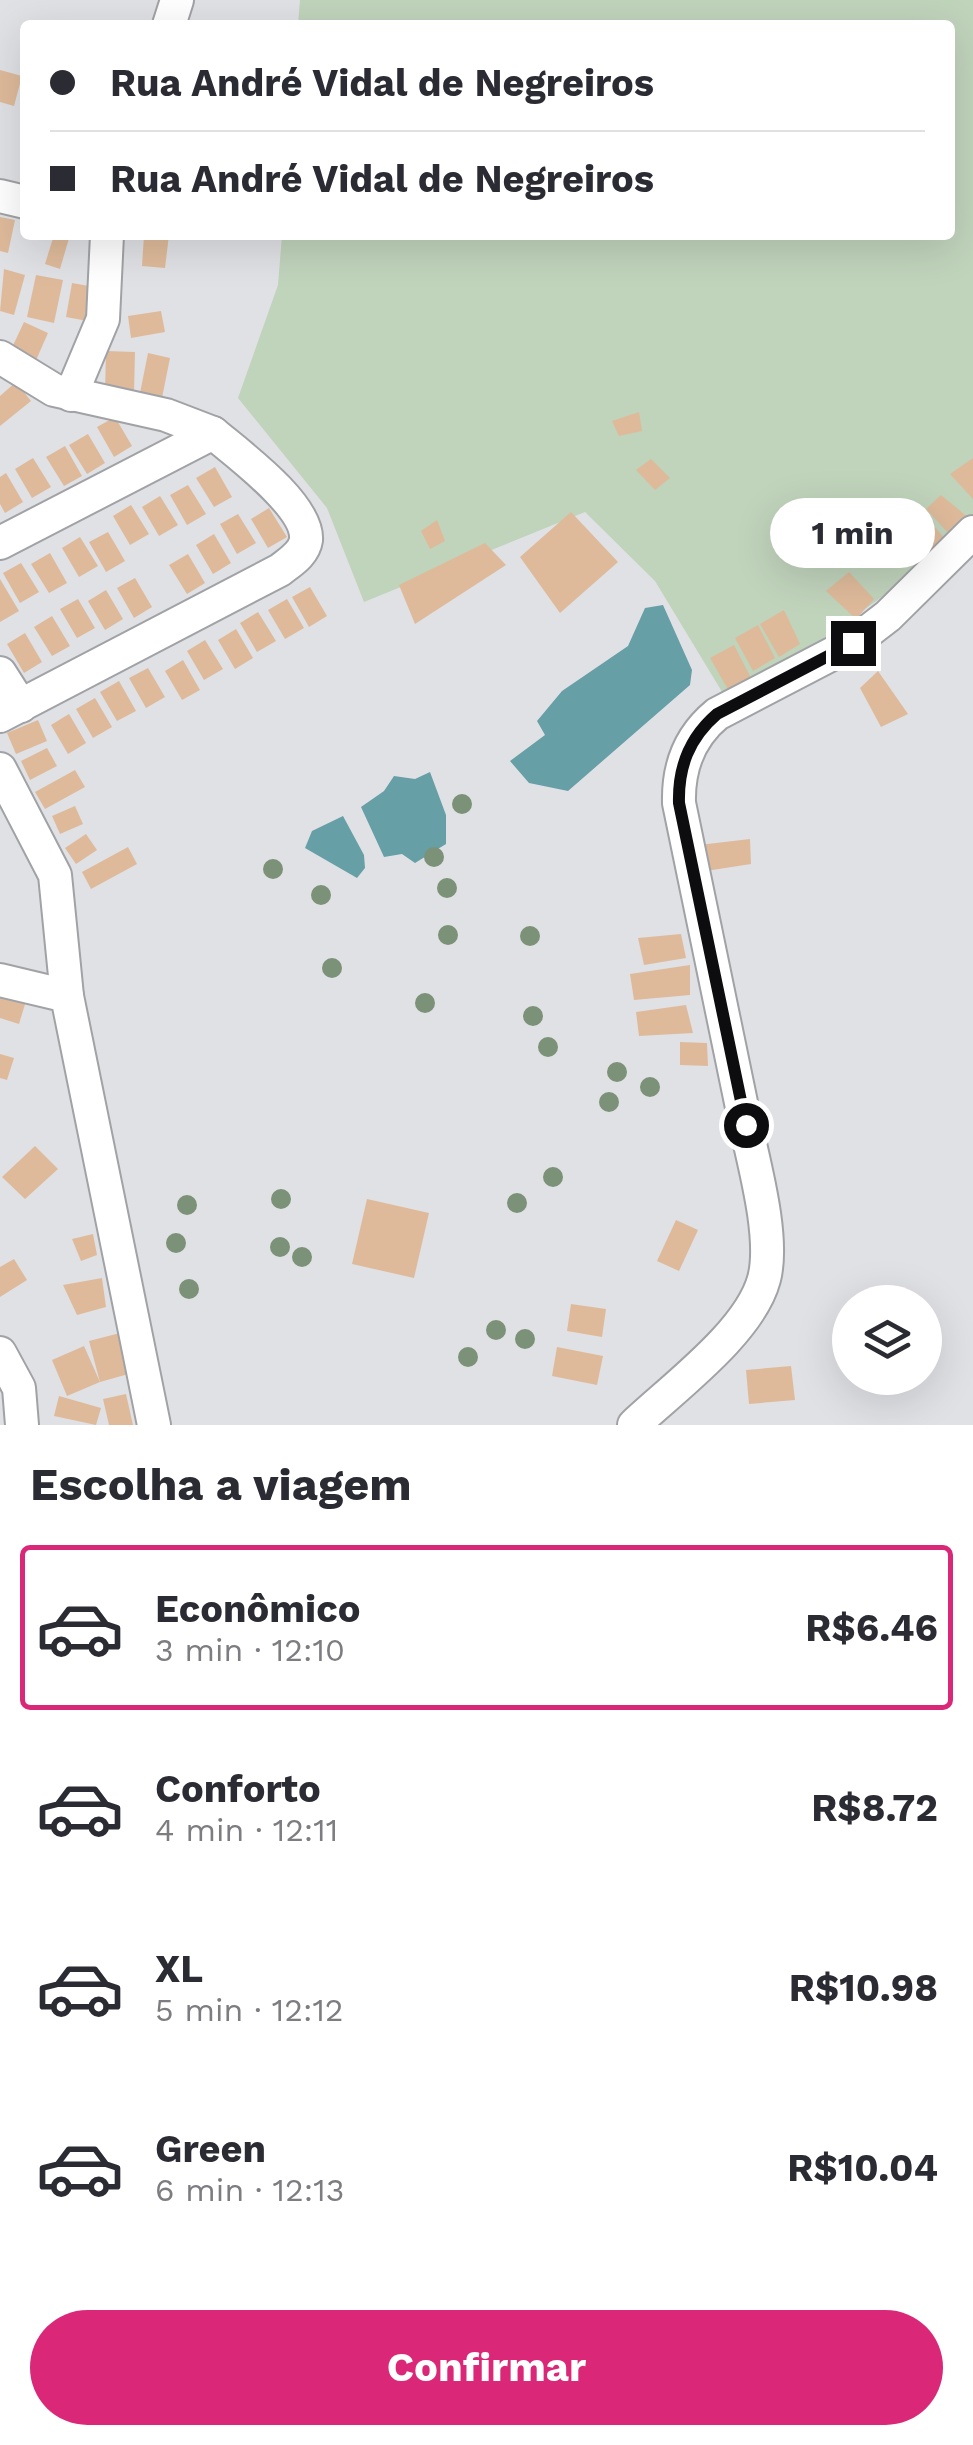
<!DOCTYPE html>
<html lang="pt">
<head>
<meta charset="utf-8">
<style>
  :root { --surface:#fff; --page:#f7f7f7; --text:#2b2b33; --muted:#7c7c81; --line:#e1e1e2; --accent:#db2777 }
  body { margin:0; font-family:"Work Sans",sans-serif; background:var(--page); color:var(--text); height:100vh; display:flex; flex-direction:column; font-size:38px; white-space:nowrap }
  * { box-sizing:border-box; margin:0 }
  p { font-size:32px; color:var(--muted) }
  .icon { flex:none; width:55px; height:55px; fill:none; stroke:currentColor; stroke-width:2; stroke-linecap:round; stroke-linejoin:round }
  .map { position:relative; height:1425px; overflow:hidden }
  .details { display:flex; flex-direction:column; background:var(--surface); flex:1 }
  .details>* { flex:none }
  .guide { position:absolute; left:20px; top:20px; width:935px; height:220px; border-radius:10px; box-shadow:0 10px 40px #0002; display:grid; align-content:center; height:220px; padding:0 30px; background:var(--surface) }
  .buttons { position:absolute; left:832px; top:1285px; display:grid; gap:20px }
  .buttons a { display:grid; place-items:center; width:110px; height:110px; border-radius:50%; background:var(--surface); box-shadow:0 10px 40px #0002; font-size:50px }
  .end { position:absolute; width:45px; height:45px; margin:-22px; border:12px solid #0d0d0f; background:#fff; box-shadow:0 0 0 5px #fff }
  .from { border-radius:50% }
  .bubble { position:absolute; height:70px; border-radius:35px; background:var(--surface); box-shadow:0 10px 40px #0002; font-size:32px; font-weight:700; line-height:70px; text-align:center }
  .guide b { display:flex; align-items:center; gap:35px; height:95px; font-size:38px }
  .guide b+b { border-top:2px solid var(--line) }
  .guide i { width:25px; height:25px; background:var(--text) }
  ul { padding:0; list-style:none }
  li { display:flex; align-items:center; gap:30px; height:165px; margin:0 20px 15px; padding:0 10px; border:5px solid transparent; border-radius:10px }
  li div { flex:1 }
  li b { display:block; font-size:38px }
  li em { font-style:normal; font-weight:700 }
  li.on { border-color:var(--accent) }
  li>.icon { width:90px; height:90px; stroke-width:1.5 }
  h2 { padding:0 30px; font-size:45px; line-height:120px }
  .button { display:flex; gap:20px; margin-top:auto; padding:20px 30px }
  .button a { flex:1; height:115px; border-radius:60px; background:var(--accent); color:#fff; font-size:40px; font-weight:700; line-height:115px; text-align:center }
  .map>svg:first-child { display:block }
</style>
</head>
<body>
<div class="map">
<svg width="973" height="1425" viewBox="0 0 973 1425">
  <rect width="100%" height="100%" fill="#e0e1e5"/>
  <polygon fill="#c0d3bb" points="300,0 973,0 973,532 730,705 655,581 585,512 364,602 327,508 238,398 278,285 282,235 950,235 950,25 298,25"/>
  <g fill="#679fa7">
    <polygon points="663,605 692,670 690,685 568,791 529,783 510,761 545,735 537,721 562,691 628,646 645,608"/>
    <polygon points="430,772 446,815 446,844 415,863 402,854 384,857 361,807 384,791 394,776 415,779"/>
    <polygon points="343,816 364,855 365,868 357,878 305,848 312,831"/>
  </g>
  <g fill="#deba9a">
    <polygon points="0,70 22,76 14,106 0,102"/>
    <polygon points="0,217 15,220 8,253 0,251"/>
    <polygon points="54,235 70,235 60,269 45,264"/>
    <polygon points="144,235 169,235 165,268 142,266"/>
    <polygon points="4,269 25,275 14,315 0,311"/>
    <polygon points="36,275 63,280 54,323 27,317"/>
    <polygon points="72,283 100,288 93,322 66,317"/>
    <polygon points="161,311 165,332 131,338 128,316"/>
    <polygon points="24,322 48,333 33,367 8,356"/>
    <polygon points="106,351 135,352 134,393 105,392"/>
    <polygon points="148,353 170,358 162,398 140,393"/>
    <polygon points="16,382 31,401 0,426 0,396"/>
    <polygon points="639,412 642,431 619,436 612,421"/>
    <polygon points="115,417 132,446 114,457 97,427"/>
    <polygon points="88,434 105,463 87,474 69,445"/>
    <polygon points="65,446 82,476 64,486 46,457"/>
    <polygon points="33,458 51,487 32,498 15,469"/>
    <polygon points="973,458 973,499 950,474"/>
    <polygon points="651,459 670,478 655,490 636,470"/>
    <polygon points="215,467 232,497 214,507 196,478"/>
    <polygon points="6,473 23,502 5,513 0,504 0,477"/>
    <polygon points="188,485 206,514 187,525 170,495"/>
    <polygon points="941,495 970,519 950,535 926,509"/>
    <polygon points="160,496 178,525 159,536 142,507"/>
    <polygon points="131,505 149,534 130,545 113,516"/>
    <polygon points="269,508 287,537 268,548 251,519"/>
    <polygon points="571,512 618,562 560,613 520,557"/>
    <polygon points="238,514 256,543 237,554 220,524"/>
    <polygon points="924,515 947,541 927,558 903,532"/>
    <polygon points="437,520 445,541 430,549 421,531"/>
    <polygon points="108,532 125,561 106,572 89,542"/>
    <polygon points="214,534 231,563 213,574 196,545"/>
    <polygon points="80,537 98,566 79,577 62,548"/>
    <polygon points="485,543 506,565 415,624 399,585"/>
    <polygon points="50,553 67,583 49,593 31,564"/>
    <polygon points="188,554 205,583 187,594 169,565"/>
    <polygon points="21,563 39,592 20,603 3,573"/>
    <polygon points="849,572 874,599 856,619 826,591"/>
    <polygon points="135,578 152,607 134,618 117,588"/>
    <polygon points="0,579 19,611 0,622"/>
    <polygon points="310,587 327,616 309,627 292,597"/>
    <polygon points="106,590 123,619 105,630 88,601"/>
    <polygon points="78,599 95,628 77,638 60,609"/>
    <polygon points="287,599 304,628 285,639 268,610"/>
    <polygon points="784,610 800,644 779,657 760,624"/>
    <polygon points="258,612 276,641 257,652 240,623"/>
    <polygon points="52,616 70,646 52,656 34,627"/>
    <polygon points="758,625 775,658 753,671 735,638"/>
    <polygon points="236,629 253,658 235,669 218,640"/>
    <polygon points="25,633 42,662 24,673 7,644"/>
    <polygon points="205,640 223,669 204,680 187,651"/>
    <polygon points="734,645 751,678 729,691 710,658"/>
    <polygon points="183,660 200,690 182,700 165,671"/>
    <polygon points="148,668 165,697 146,708 129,678"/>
    <polygon points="878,671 908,714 881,727 860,688"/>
    <polygon points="119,681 136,711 117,721 100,692"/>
    <polygon points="95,698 112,727 93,738 76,709"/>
    <polygon points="69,714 86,743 68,754 51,725"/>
    <polygon points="38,720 47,741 16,754 7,733"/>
    <polygon points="47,748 57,766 30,780 21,761"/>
    <polygon points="75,770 85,787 45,809 35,792"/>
    <polygon points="75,806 83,824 60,834 52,816"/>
    <polygon points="86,834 97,850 76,864 65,848"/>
    <polygon points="750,839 751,864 706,871 699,845"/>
    <polygon points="128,847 137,864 91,889 82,872"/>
    <polygon points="681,934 686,958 644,965 638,938"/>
    <polygon points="690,965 690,995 634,1000 630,974"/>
    <polygon points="0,994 26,1001 19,1024 0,1018"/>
    <polygon points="686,1005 693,1033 639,1036 636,1012"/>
    <polygon points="680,1042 707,1043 708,1066 680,1065"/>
    <polygon points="0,1054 14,1058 7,1080 0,1078"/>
    <polygon points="35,1146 58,1169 25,1199 2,1177"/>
    <polygon points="367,1199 429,1213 414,1278 352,1264"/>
    <polygon points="676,1220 698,1230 679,1271 657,1261"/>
    <polygon points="93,1234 97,1255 81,1261 72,1239"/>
    <polygon points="14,1259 27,1280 0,1297 0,1267"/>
    <polygon points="102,1278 106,1307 77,1315 63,1285"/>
    <polygon points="571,1304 606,1309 602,1337 567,1331"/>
    <polygon points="120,1333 132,1373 100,1382 89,1341"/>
    <polygon points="84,1346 100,1382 67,1396 52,1360"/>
    <polygon points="557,1347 603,1356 597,1385 552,1376"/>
    <polygon points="791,1366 795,1400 749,1404 746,1370"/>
    <polygon points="126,1394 133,1425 109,1425 103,1399"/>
    <polygon points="59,1396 101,1408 96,1425 54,1416"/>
  </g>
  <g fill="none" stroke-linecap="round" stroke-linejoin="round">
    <g stroke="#a1a2a6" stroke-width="36">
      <g id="minor">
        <polyline points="169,25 177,0"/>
        <polyline points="0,196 25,202"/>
        <polyline points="0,357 54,390 166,415 213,433"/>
        <polyline points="71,395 103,319 107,235"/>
        <path d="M 0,543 L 213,433 C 238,454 309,506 306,540 C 304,554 290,562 280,570 L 0,716"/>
        <polyline points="0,673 21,706"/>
        <polyline points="0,769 55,875 67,996"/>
        <polyline points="0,980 67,996 154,1425"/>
        <polyline points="0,1353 19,1388 22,1425"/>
        <path d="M 634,1425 C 673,1388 750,1332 764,1279 C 775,1238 754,1164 745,1122 C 723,1015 700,909 679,803 C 678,767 689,737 717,714 L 853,643 L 888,616 L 973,532"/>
      </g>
    </g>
    <use href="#minor" stroke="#fff" stroke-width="32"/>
  </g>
  <g fill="#7c9278">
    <circle cx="462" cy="804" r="10"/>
    <circle cx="434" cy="857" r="10"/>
    <circle cx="273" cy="869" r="10"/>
    <circle cx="447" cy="888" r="10"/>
    <circle cx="321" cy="895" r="10"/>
    <circle cx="448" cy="935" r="10"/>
    <circle cx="530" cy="936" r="10"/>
    <circle cx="332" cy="968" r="10"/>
    <circle cx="425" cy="1003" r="10"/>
    <circle cx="533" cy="1016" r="10"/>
    <circle cx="548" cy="1047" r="10"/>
    <circle cx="617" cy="1072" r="10"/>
    <circle cx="650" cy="1087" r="10"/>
    <circle cx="609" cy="1102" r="10"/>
    <circle cx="553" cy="1177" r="10"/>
    <circle cx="281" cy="1199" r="10"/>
    <circle cx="517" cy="1203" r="10"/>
    <circle cx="187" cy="1205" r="10"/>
    <circle cx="176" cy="1243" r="10"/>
    <circle cx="280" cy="1247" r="10"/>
    <circle cx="302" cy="1257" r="10"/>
    <circle cx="189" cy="1289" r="10"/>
    <circle cx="496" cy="1330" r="10"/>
    <circle cx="525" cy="1339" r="10"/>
    <circle cx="468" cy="1357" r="10"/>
  </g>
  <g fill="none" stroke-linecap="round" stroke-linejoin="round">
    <path stroke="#0d0d0f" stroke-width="12" d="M 746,1125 L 679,803 C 678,767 689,738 717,714 L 853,643"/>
  </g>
</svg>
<div class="buttons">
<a><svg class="icon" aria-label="layers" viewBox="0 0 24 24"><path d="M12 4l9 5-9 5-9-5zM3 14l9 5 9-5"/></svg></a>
</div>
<i class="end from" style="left:746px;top:1125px"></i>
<i class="end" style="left:853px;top:643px"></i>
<div class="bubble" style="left:770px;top:498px;width:165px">1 min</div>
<div class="guide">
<b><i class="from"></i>Rua André Vidal de Negreiros</b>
<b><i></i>Rua André Vidal de Negreiros</b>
</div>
</div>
<section class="details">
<h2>Escolha a viagem</h2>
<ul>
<li class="on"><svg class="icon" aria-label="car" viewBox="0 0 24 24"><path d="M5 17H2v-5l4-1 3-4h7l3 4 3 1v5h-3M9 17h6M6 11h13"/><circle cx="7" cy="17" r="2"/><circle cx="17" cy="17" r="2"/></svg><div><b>Econômico</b><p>3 min · 12:10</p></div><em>R$6.46</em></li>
<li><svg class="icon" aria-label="car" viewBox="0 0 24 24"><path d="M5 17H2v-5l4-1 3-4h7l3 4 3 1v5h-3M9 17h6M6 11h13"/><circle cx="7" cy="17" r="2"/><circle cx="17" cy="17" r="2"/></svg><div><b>Conforto</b><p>4 min · 12:11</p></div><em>R$8.72</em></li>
<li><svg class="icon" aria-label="car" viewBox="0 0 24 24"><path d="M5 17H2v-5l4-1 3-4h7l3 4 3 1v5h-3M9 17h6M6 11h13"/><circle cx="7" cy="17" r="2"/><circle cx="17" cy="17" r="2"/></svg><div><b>XL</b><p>5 min · 12:12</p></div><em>R$10.98</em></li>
<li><svg class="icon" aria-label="car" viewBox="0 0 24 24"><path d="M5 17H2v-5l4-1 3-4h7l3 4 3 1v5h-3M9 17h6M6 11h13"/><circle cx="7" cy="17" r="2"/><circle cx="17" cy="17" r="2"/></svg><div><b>Green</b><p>6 min · 12:13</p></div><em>R$10.04</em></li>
</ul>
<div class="button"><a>Confirmar</a></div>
</section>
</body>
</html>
